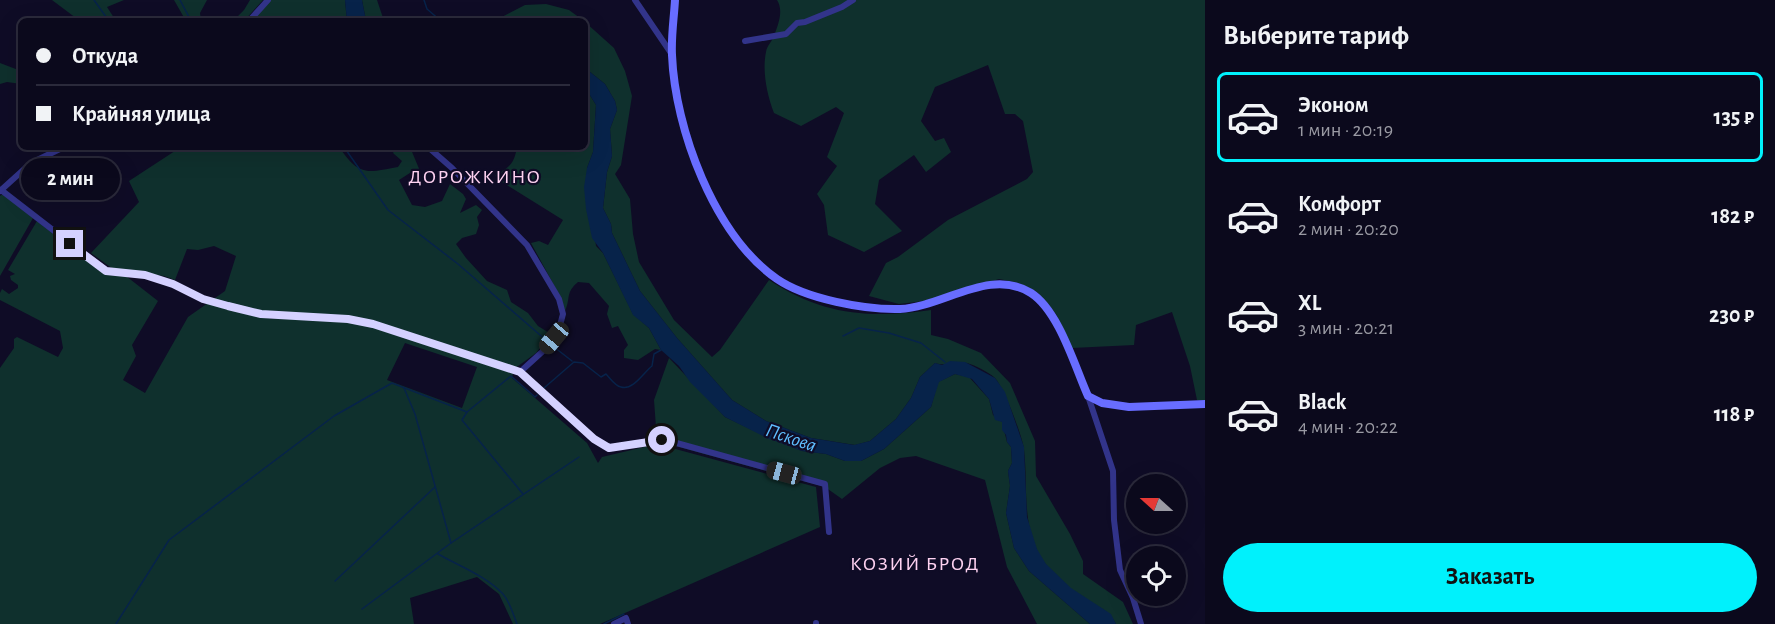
<!DOCTYPE html>
<html lang="ru">
<head>
<meta charset="utf-8">
<style>
  :root { --surface:#0b091c; --page:#191729; --text:#f1f3f6; --muted:#9a9aa3; --line:#2b2a3b; --accent:#00f1fc }
  body { margin:0; font-family:"Alegreya Sans",sans-serif; background:var(--page); color:var(--text); height:100vh; display:flex; flex-direction:column; font-size:22px; white-space:nowrap }
  * { box-sizing:border-box; margin:0 }
  p { font-size:20px; color:var(--muted) }
  .icon { flex:none; width:33px; height:33px; fill:none; stroke:currentColor; stroke-width:2; stroke-linecap:round; stroke-linejoin:round }
  .map { position:relative; flex:1; overflow:hidden }
  .sheet { display:flex; flex-direction:column; background:var(--surface); width:570px }
  .sheet>* { flex:none }
  .hud { position:absolute; left:18px; top:18px; width:570px; height:132px; border-radius:9px; box-shadow:0 6px 24px #0002,0 0 0 2px var(--line); display:grid; align-content:center; height:132px; padding:0 18px; background:var(--surface) }
  .needle { width:39px; rotate:291deg }
  .controls { position:absolute; left:1126px; top:474px; display:grid; gap:12px }
  .controls a { display:grid; place-items:center; width:60px; height:60px; border-radius:50%; background:var(--surface); box-shadow:0 6px 24px #0002,0 0 0 2px var(--line); font-size:30px }
  .end { position:absolute; width:27px; height:27px; margin:-14px; border:8px solid #d4d1ff; background:#111; box-shadow:0 0 0 3px #111 }
  .from { border-radius:50% }
  .bubble { position:absolute; height:42px; border-radius:21px; background:var(--surface); box-shadow:0 6px 24px #0002,0 0 0 2px var(--line); font-size:20px; font-weight:700; line-height:42px; text-align:center }
  .car { position:absolute; width:18px; height:36px; margin:-18px -9px; border-radius:8px; box-shadow:0 0 4px 2px #0007; background:linear-gradient(#222 24%,#8ab4d8 0 40%,#222 0 76%,#8ab4d8 0 86%,#222 0) }
  .hud b { display:flex; align-items:center; gap:21px; height:57px; font-size:22px }
  .hud b+b { border-top:2px solid var(--line) }
  .hud i { width:15px; height:15px; background:var(--text) }
  ul { padding:0; list-style:none }
  li { display:flex; align-items:center; gap:18px; height:90px; margin:0 12px 9px; padding:0 6px; border:3px solid transparent; border-radius:9px }
  li div { flex:1 }
  li b { display:block; font-size:22px }
  li em { font-style:normal; font-weight:700 }
  li.selected { border-color:var(--accent) }
  li>.icon { width:54px; height:54px; stroke-width:1.5 }
  h2 { padding:0 18px; font-size:27px; line-height:72px }
  .action { display:flex; gap:12px; margin-top:auto; padding:12px 18px }
  .action a { flex:1; height:69px; border-radius:36px; background:var(--accent); color:#111; font-size:24px; font-weight:700; line-height:69px; text-align:center }
  main { display:flex; flex:1; min-height:0 }
  .map>svg:first-child { display:block }
</style>
</head>
<body>
<main>
<div class="map">
<svg width="1205" height="624" viewBox="0 0 1205 624">
  <rect width="100%" height="100%" fill="#0f0c26"/>
  <g fill="#0f302d" fill-rule="evenodd">
    <polygon points="52,0 124,0 107,7 116,21 80,21"/>
    <polygon points="174,0 207,0 200,13 201,21 186,21"/>
    <polygon points="250,0 263,0 244,21 233,21 244,10"/>
    <polygon points="270,0 345,0 347,21 320,21 318,18 307,21 251,21"/>
    <polygon points="362,0 377,0 384,21 366,21"/>
    <path d="M 777,0 L 1205,0 L 1205,400 L 1197,400 L 1190,366 L 1172,312 L 1136,325 L 1134,345 L 1072,348 L 1056,314 L 1037,292 L 1019,283 L 999,279 L 924,301 L 899,304 L 869,296 L 886,263 L 898,257 L 948,220 L 1027,179 L 1033,172 L 1023,121 L 1015,114 L 1005,114 L 988,65 L 935,87 L 921,121 L 935,141 L 944,138 L 951,152 L 926,172 L 914,155 L 879,180 L 875,204 L 902,231 L 864,252 L 828,235 L 824,205 L 817,194 L 837,166 L 827,157 L 844,113 L 836,107 L 801,126 L 774,113 C 767,95 762,71 766,52 C 767,45 772,42 774,36 C 778,25 784,11 777,0 Z"/>
    <polygon points="546,4 569,10 584,21 431,21 448,17 496,20 525,5"/>
    <path d="M 585,22 L 614,48 L 625,71 L 632,96 L 621,165 L 615,174 L 630,199 L 633,234 L 639,262 L 674,320 L 712,357 L 720,350 L 769,280 C 822,315 870,319 931,310 L 931,335 L 948,339 L 981,353 L 1010,383 L 1035,441 L 1036,476 L 1070,534 L 1083,561 L 1083,574 L 1123,602 L 1133,624 L 1116,624 C 1109,610 1098,607 1085,599 C 1067,588 1046,569 1037,550 C 1022,518 1028,484 1024,450 C 1023,437 1004,388 995,378 C 989,372 974,365 967,363 C 957,360 946,367 935,363 L 920,377 L 911,398 L 896,419 L 870,441 L 855,445 L 811,438 L 766,421 L 732,400 L 677,338 L 640,291 L 612,233 L 611,224 L 603,208 L 607,172 L 612,156 L 610,129 L 617,110 L 615,101 L 605,84 L 585,68 Z"/>
    <polygon points="0,63 21,71 21,84 7,82 0,84"/>
    <path d="M 585,87 L 596,105 L 593,152 L 587,168 L 596,246 L 603,253 L 633,314 L 649,328 L 661,350 L 655,349 L 638,360 L 624,358 L 624,350 L 628,345 L 618,326 L 612,328 L 607,314 L 609,306 L 589,283 L 578,282 C 565,293 571,298 565,311 L 561,298 L 531,243 L 539,241 L 548,245 L 563,220 L 497,179 L 495,175 C 510,167 514,164 517,147 L 585,147 Z"/>
    <path d="M 181,147 L 339,147 C 359,176 366,173 398,167 L 402,161 L 393,153 L 396,147 L 410,147 L 420,171 L 413,171 L 399,180 L 412,205 L 425,207 L 442,201 L 450,184 L 463,194 L 466,199 L 460,213 L 476,205 L 482,210 L 477,217 L 479,225 L 476,234 L 462,238 L 456,244 L 466,258 L 487,281 L 507,290 L 511,302 L 528,313 L 538,326 L 551,334 L 536,353 L 514,369 L 512,378 L 587,443 L 598,463 L 602,457 L 657,444 L 816,487 L 820,527 L 600,624 L 513,624 L 499,594 L 477,577 L 410,598 L 414,624 L 0,624 L 0,368 L 14,348 L 14,339 L 17,337 L 58,357 L 63,348 L 60,331 L 0,300 L 0,293 L 2,289 L 9,294 L 18,288 L 18,285 L 11,280 L 10,276 L 15,274 L 8,270 L 37,221 L 98,270 L 108,275 L 126,276 L 158,301 L 132,345 L 136,356 L 123,380 L 145,393 L 188,317 L 225,291 L 236,256 L 214,246 L 198,250 L 187,249 L 175,280 L 164,276 L 113,269 L 91,253 L 139,202 L 129,181 ZM 227,303 L 262,311 L 290,314 C 272,325 245,313 225,308 ZM 405,343 L 477,367 L 462,408 L 387,380 Z"/>
    <polygon points="3,194 33,218 0,276 0,196"/>
    <polygon points="669,358 725,417 767,437 802,451 826,454 845,461 861,461 884,449 931,407 938,382 955,374 969,377 989,399 993,415 1002,422 1007,442 1011,447 1012,463 1008,471 1010,486 1006,513 1014,548 1029,571 1090,624 1037,624 1007,567 985,480 916,456 900,458 880,468 842,499 825,487 657,441 654,400"/>
  </g>
  <g fill="#07234a">
    <polygon points="345,0 362,0 366,21 347,21"/>
    <polygon points="585,68 605,84 615,101 617,110 610,129 612,156 607,172 603,208 611,224 612,233 640,291 677,338 732,400 766,421 811,438 854,445 870,441 896,419 911,398 920,377 935,363 942,365 950,361 965,362 995,378 1005,392 1024,447 1027,517 1037,549 1046,564 1071,588 1111,614 1116,624 1090,624 1029,571 1014,548 1006,513 1010,486 1008,471 1012,463 1011,447 1007,442 1006,435 1002,430 1002,422 995,420 989,399 972,379 955,374 939,382 931,407 884,449 861,461 845,461 826,454 802,451 767,438 725,417 690,382 679,366 661,350 649,328 633,315 603,253 592,238 586,209 584,187 587,168 593,152 596,105 585,87"/>
  </g>
  <g fill="none" stroke-linecap="round" stroke-linejoin="round">
    <g stroke="#07234a" stroke-width="1.5">
      <polyline points="94,0 109,21"/>
      <polyline points="180,0 191,21"/>
      <polyline points="424,0 427,9 441,21"/>
      <polyline points="344,147 388,210 458,264 547,341"/>
      <polyline points="843,336 859,328 889,333 921,343 945,362"/>
      <polyline points="554,347 572,361"/>
      <path d="M 544,388 L 574,362 L 583,363 L 601,377 L 606,374 C 610,378 615,386 621,387 C 633,391 644,372 652,366 L 654,354 L 661,350"/>
      <polyline points="467,412 462,420 523,494"/>
      <polyline points="451,543 579,457"/>
      <path d="M 438,554 C 459,566 486,576 503,594 C 510,602 513,614 517,624"/>
      <polyline points="335,581 435,487"/>
      <polyline points="362,609 451,543 415,414 404,388"/>
      <polyline points="116,624 169,540 334,416 392,383 467,412 511,376 535,397 537,395"/>
      <polyline points="604,624 624,614"/>
    </g>
    <g stroke="#32348a" stroke-width="6">
      <polyline points="635,0 671,53"/>
      <polyline points="249,21 268,0"/>
      <polyline points="745,41 786,34 797,23 805,22 842,7 853,0"/>
      <polyline points="428,147 452,168 527,245 559,299 563,314 559,329 542,352 520,372"/>
      <polyline points="1,190 106,271 145,275 173,284 203,299 261,314 348,319 373,324 520,372 594,439 609,448 662,439 825,484 829,532"/>
      <polyline points="0,191 31,163 64,147"/>
      <polyline points="1088,396 1113,471 1114,520 1120,570 1133,598 1141,624"/>
      <polyline points="816,623 816,624"/>
      <polyline points="614,624 626,618 628,624"/>
    </g>
    <path stroke="#686dff" stroke-width="8" d="M 675,0 C 674,18 671,37 672,55 C 675,129 714,235 777,279 C 806,299 865,310 900,309 C 943,307 990,267 1031,293 C 1059,311 1075,367 1088,396 L 1102,403 L 1129,407 L 1205,404"/>
  </g>
  <g fill="none" stroke-linecap="round" stroke-linejoin="round">
    <polyline stroke="#d4d1ff" stroke-width="8" points="70,244 106,271 145,275 173,284 203,299 228,306 261,314 348,319 373,324 520,372 594,439 609,448 662,440"/>
  </g>
  <g text-anchor="middle" dominant-baseline="central" stroke-width="4.5" stroke-linejoin="round" paint-order="stroke">
    <g font-size="20" letter-spacing="1.5" fill="#ffd3f2" stroke="#0f0c26">
      <text x="475" y="177">ДОРОЖКИНО</text>
      <text x="915" y="564">КОЗИЙ БРОД</text>
    </g>
    <g font-size="20" font-style="italic" fill="#5fbeff" stroke="#0f0c26">
      <text transform="translate(791 438) rotate(19)">Пскова</text>
    </g>
  </g>
</svg>
<div class="controls">
<a><svg class="needle" viewBox="-14 -14 28 28"><path d="M0-13l5 13h-10z" fill="#e53935"/><path d="M0 13l5-13h-10z" fill="#9a9aa3"/></svg></a>
<a><svg class="icon" aria-label="locate" viewBox="0 0 24 24"><circle cx="12" cy="12" r="6"/><path d="M12 2v4M12 18v4M2 12h4M18 12h4"/></svg></a>
</div>
<i class="end from" style="left:662px;top:440px"></i>
<i class="end" style="left:70px;top:244px"></i>
<div class="bubble" style="left:21px;top:158px;width:99px">2 мин</div>
<i class="car" style="left:554px;top:338px;rotate:220deg"></i>
<i class="car" style="left:784px;top:473px;rotate:285deg"></i>
<div class="hud">
<b><i class="from"></i>Откуда</b>
<b><i></i>Крайняя улица</b>
</div>
</div>
<section class="sheet">
<h2>Выберите тариф</h2>
<ul>
<li class="selected"><svg class="icon" aria-label="car" viewBox="0 0 24 24"><path d="M5 17H2v-5l4-1 3-4h7l3 4 3 1v5h-3M9 17h6M6 11h13"/><circle cx="7" cy="17" r="2"/><circle cx="17" cy="17" r="2"/></svg><div><b>Эконом</b><p>1 мин · 20:19</p></div><em>135 ₽</em></li>
<li><svg class="icon" aria-label="car" viewBox="0 0 24 24"><path d="M5 17H2v-5l4-1 3-4h7l3 4 3 1v5h-3M9 17h6M6 11h13"/><circle cx="7" cy="17" r="2"/><circle cx="17" cy="17" r="2"/></svg><div><b>Комфорт</b><p>2 мин · 20:20</p></div><em>182 ₽</em></li>
<li><svg class="icon" aria-label="car" viewBox="0 0 24 24"><path d="M5 17H2v-5l4-1 3-4h7l3 4 3 1v5h-3M9 17h6M6 11h13"/><circle cx="7" cy="17" r="2"/><circle cx="17" cy="17" r="2"/></svg><div><b>XL</b><p>3 мин · 20:21</p></div><em>230 ₽</em></li>
<li><svg class="icon" aria-label="car" viewBox="0 0 24 24"><path d="M5 17H2v-5l4-1 3-4h7l3 4 3 1v5h-3M9 17h6M6 11h13"/><circle cx="7" cy="17" r="2"/><circle cx="17" cy="17" r="2"/></svg><div><b>Black</b><p>4 мин · 20:22</p></div><em>118 ₽</em></li>
</ul>
<div class="action"><a>Заказать</a></div>
</section>
</main>
</body>
</html>
